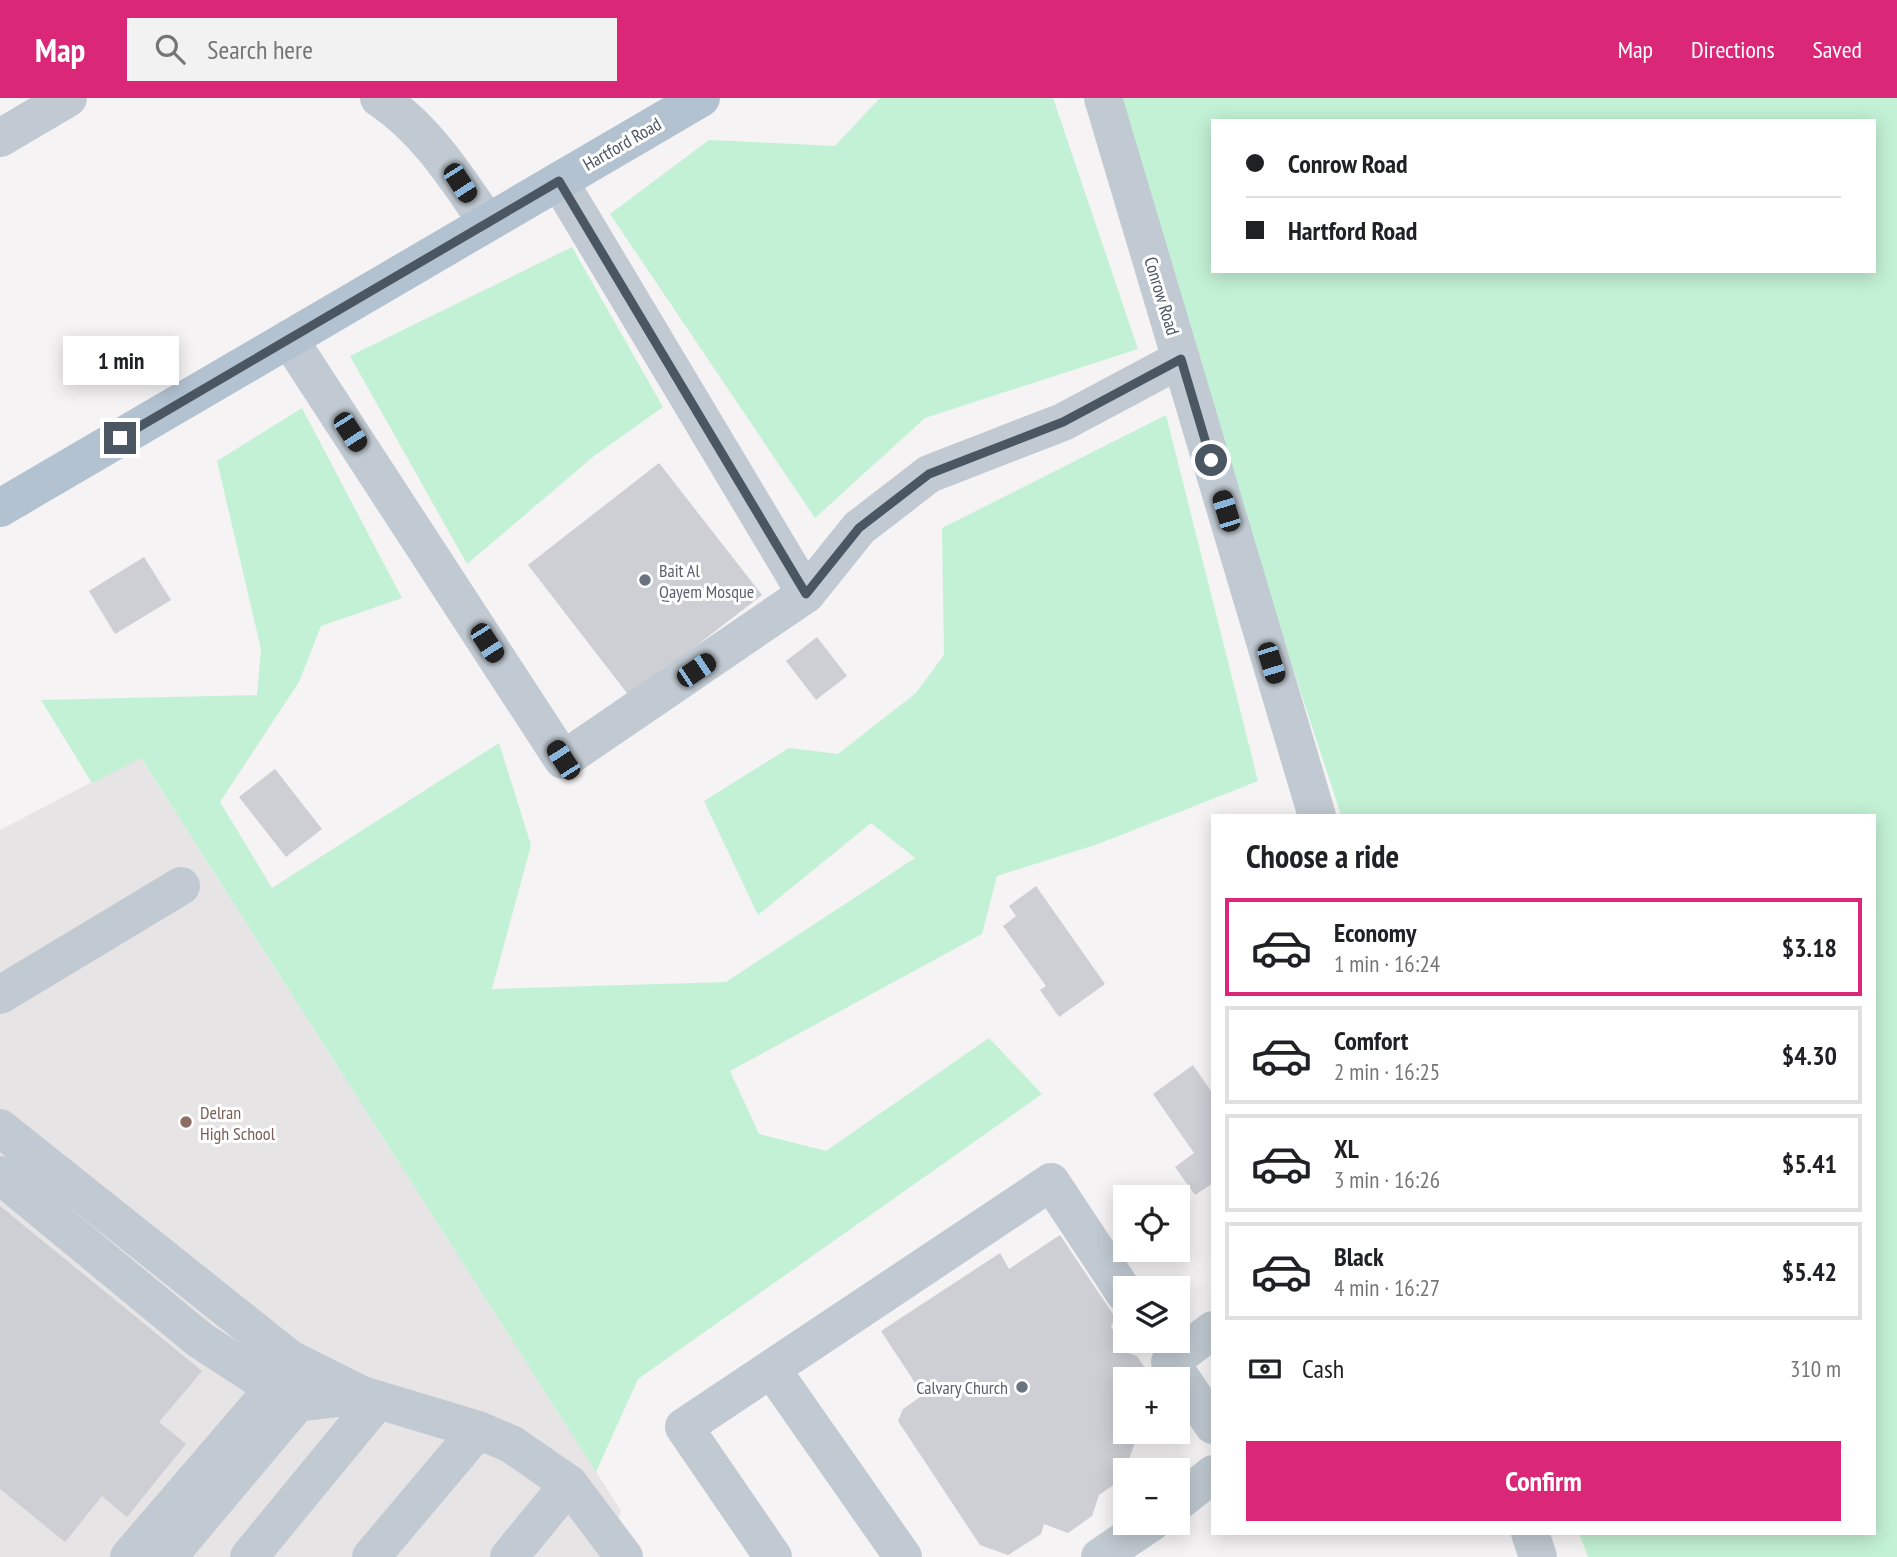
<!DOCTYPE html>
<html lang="en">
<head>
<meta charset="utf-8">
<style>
  :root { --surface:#fff; --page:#f2f2f2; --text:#202124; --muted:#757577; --line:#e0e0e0; --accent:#db2777 }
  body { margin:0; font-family:"PT Sans Narrow",sans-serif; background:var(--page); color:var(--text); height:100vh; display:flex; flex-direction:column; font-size:26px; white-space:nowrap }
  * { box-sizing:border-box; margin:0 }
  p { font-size:23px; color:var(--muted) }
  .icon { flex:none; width:38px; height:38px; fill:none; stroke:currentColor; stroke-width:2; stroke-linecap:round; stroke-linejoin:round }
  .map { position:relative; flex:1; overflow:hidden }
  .drawer { position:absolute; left:1211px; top:716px; width:665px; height:721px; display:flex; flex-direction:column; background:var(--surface); border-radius:0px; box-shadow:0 4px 18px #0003 }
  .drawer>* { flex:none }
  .hud { position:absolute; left:1211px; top:21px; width:665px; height:154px; border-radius:0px; box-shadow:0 4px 18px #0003; display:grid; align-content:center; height:154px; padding:0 35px; background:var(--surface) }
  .tools { position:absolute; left:1113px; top:1087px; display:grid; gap:14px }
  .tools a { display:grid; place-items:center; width:77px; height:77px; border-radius:0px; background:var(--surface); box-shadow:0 4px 18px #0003; font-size:35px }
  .end { position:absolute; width:32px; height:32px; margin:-16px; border:9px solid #4a5661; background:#fff; box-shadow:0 0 0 4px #fff }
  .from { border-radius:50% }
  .bubble { position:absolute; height:49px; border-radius:0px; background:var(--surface); box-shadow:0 4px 18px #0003; font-size:23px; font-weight:700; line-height:49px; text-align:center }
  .car { position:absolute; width:21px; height:42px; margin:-21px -10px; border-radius:9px; box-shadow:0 0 5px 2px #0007; background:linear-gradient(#222 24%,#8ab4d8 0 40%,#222 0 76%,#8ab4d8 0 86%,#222 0) }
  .hud b { display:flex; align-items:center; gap:24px; height:66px; font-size:26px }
  .hud b+b { border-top:2px solid var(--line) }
  .hud i { width:18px; height:18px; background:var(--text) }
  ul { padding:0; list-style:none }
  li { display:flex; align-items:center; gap:21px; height:98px; margin:0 14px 10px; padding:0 21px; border:4px solid var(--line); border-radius:0px }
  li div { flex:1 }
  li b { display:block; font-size:26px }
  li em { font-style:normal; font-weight:700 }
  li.active { border-color:var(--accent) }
  li>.icon { width:63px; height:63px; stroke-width:1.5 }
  h2 { padding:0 35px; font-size:32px; line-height:84px }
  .pay { display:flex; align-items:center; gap:18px; height:77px; padding:0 35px; font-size:26px }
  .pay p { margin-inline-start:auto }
  .primary-button { display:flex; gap:14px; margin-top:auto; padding:14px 35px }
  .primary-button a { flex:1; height:80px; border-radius:0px; background:var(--accent); color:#fff; font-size:28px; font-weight:700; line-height:80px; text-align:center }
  header { display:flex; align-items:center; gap:42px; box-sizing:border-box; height:98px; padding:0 35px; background:var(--accent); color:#fff }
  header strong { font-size:33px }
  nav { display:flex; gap:38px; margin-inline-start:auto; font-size:24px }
  .search { width:490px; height:63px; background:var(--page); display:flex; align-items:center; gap:18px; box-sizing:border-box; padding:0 24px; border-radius:0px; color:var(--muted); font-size:26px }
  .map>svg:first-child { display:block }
</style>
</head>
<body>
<header>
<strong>Map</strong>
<div class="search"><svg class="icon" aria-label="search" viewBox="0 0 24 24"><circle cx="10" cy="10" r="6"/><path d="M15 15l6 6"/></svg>Search here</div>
<nav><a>Map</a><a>Directions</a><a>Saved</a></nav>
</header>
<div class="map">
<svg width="1897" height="1459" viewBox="0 0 1897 1459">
  <rect width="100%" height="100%" fill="#f5f3f3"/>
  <polygon fill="#e6e4e5" points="140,659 621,1413 606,1459 0,1459 0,732"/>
  <g fill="#c3f1d5" fill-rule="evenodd">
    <polygon points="880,0 1053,0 1138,251 925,320 815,420 610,116 709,42 835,48"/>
    <path d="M 1106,0 L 1897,0 L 1897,1459 L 1588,1459 L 1579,1435 L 1874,1435 L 1874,718 L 1341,717 ZM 1213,23 L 1874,23 L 1874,173 L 1213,173 Z"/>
    <polygon points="572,149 663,309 594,358 467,466 350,258"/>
    <polygon points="302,310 402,500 321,528 299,584 220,704 272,790 499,645 531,747 492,891 726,884 915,760 871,725 758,817 704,703 789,650 838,656 916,595 944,557 942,430 1166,317 1258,683 1098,746 997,778 982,836 730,973 759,1036 826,1053 989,940 1042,996 638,1281 596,1374 141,660 92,685 41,602 257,597 261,551 217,363"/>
  </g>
  <g fill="#cdcfd5">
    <polygon points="659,365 762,497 630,599 528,467"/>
    <polygon points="144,459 171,502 115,536 89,493"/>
    <polygon points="817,539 847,578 816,602 786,563"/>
    <polygon points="275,671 322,731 286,759 239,699"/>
    <polygon points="1036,788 1105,886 1059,919 1040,892 1046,888 1003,828 1016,818 1009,808"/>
    <polygon points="1193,967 1213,996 1213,1085 1195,1097 1175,1069 1194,1055 1153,996"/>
    <polygon points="0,1108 202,1273 159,1324 186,1346 127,1419 102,1398 65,1444 0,1391"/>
    <polygon points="1060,1137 1115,1219 1111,1229 1128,1255 1137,1258 1152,1281 1125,1281 1125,1334 1139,1334 1121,1382 1099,1397 1092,1418 1068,1435 1044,1426 1041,1436 1008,1457 980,1447 898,1323 903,1311 923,1297 881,1233 1000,1155 1009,1171"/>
  </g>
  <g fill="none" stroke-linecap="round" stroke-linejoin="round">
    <g stroke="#c1cad2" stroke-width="38">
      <path d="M 379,0 C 426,31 456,79 487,124"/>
      <polyline points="1103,0 1317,718"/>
      <polyline points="0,40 68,0"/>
      <polyline points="559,83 806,496"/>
      <polyline points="289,241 563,662 806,496 859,430 929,376 1063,324 1181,261"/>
      <polyline points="0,897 181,788"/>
      <polyline points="0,1030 290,1261 362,1297"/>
      <polyline points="0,1077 200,1242 297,1305 362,1297 478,1332 511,1346 569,1386 624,1459"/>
      <polyline points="1213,1232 1170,1264 1213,1327"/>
      <polyline points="772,1272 903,1459"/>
      <polyline points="1178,1404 1213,1376"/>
      <polyline points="1530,1435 1538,1459"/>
      <polyline points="129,1459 274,1290"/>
      <polyline points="168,1459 297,1305"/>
      <polyline points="249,1459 378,1302"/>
      <polyline points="371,1459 478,1332"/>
      <polyline points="509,1459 569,1386"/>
      <polyline points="773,1459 684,1329 1051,1084 1125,1196"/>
      <polyline points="1100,1459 1152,1424"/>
    </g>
    <polyline stroke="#b3c2d1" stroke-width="38" points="0,410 701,0"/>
  </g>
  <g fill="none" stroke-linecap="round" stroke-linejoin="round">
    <polyline stroke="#4a5661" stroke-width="9" points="120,340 559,83 806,496 859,430 929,376 1063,324 1181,261 1211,362"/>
  </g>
  <g fill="#6b7280" stroke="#fff" stroke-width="2.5">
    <circle cx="645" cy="482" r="7"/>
    <circle cx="1022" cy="1289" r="7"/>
  </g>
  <circle fill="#8d6e63" stroke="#fff" stroke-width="2.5" cx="186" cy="1024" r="7"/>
  <g text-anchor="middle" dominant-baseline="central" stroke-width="6" stroke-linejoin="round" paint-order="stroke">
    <g font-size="18" fill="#4a5661" stroke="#fff">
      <text transform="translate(622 46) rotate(-30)">Hartford Road</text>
      <text transform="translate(1162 198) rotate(73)">Conrow Road</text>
    </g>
    <g font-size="18" fill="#5b616d" stroke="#fff" text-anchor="start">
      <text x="659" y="472">Bait Al<tspan x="659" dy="21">Qayem Mosque</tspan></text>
      <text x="1008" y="1289" text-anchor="end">Calvary Church</text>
    </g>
    <g font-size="18" fill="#785e54" stroke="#fff" text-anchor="start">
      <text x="200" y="1014">Delran<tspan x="200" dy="21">High School</tspan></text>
    </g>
  </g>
</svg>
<div class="tools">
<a><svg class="icon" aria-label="locate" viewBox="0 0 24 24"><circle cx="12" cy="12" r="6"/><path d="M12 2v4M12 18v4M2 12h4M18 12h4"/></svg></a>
<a><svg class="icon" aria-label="layers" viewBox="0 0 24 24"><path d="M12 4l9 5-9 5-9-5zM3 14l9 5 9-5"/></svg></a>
<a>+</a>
<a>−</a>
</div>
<i class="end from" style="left:1211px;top:362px"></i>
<i class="end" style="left:120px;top:340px"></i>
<div class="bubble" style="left:63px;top:238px;width:116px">1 min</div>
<i class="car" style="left:460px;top:85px;rotate:147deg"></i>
<i class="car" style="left:350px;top:334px;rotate:147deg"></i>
<i class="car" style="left:1226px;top:413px;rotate:343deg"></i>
<i class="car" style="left:487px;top:545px;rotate:147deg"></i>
<i class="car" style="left:1271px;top:565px;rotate:163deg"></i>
<i class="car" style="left:696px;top:572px;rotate:56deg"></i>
<i class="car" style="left:563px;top:662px;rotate:327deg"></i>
<div class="hud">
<b><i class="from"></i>Conrow Road</b>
<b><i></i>Hartford Road</b>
</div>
<section class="drawer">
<h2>Choose a ride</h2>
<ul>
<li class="active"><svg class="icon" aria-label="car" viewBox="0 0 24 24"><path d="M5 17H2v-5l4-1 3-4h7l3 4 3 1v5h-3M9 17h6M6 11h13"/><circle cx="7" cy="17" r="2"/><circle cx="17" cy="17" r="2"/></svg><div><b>Economy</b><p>1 min · 16:24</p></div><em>$3.18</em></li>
<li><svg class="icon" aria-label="car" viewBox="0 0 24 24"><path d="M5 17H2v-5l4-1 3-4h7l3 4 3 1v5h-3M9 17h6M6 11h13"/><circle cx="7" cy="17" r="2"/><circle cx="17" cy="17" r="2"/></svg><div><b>Comfort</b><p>2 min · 16:25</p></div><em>$4.30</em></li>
<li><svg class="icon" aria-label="car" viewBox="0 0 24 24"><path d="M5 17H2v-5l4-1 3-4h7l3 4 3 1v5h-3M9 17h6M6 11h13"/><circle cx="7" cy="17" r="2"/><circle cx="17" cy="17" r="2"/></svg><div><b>XL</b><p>3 min · 16:26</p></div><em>$5.41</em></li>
<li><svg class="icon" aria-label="car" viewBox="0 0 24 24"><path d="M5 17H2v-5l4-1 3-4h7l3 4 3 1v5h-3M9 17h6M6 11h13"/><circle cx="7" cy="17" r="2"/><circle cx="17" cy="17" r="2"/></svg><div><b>Black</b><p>4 min · 16:27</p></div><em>$5.42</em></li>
</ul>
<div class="pay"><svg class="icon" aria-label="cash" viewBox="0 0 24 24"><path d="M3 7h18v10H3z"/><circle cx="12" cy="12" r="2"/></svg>Cash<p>310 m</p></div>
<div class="primary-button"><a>Confirm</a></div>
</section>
</div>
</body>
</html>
